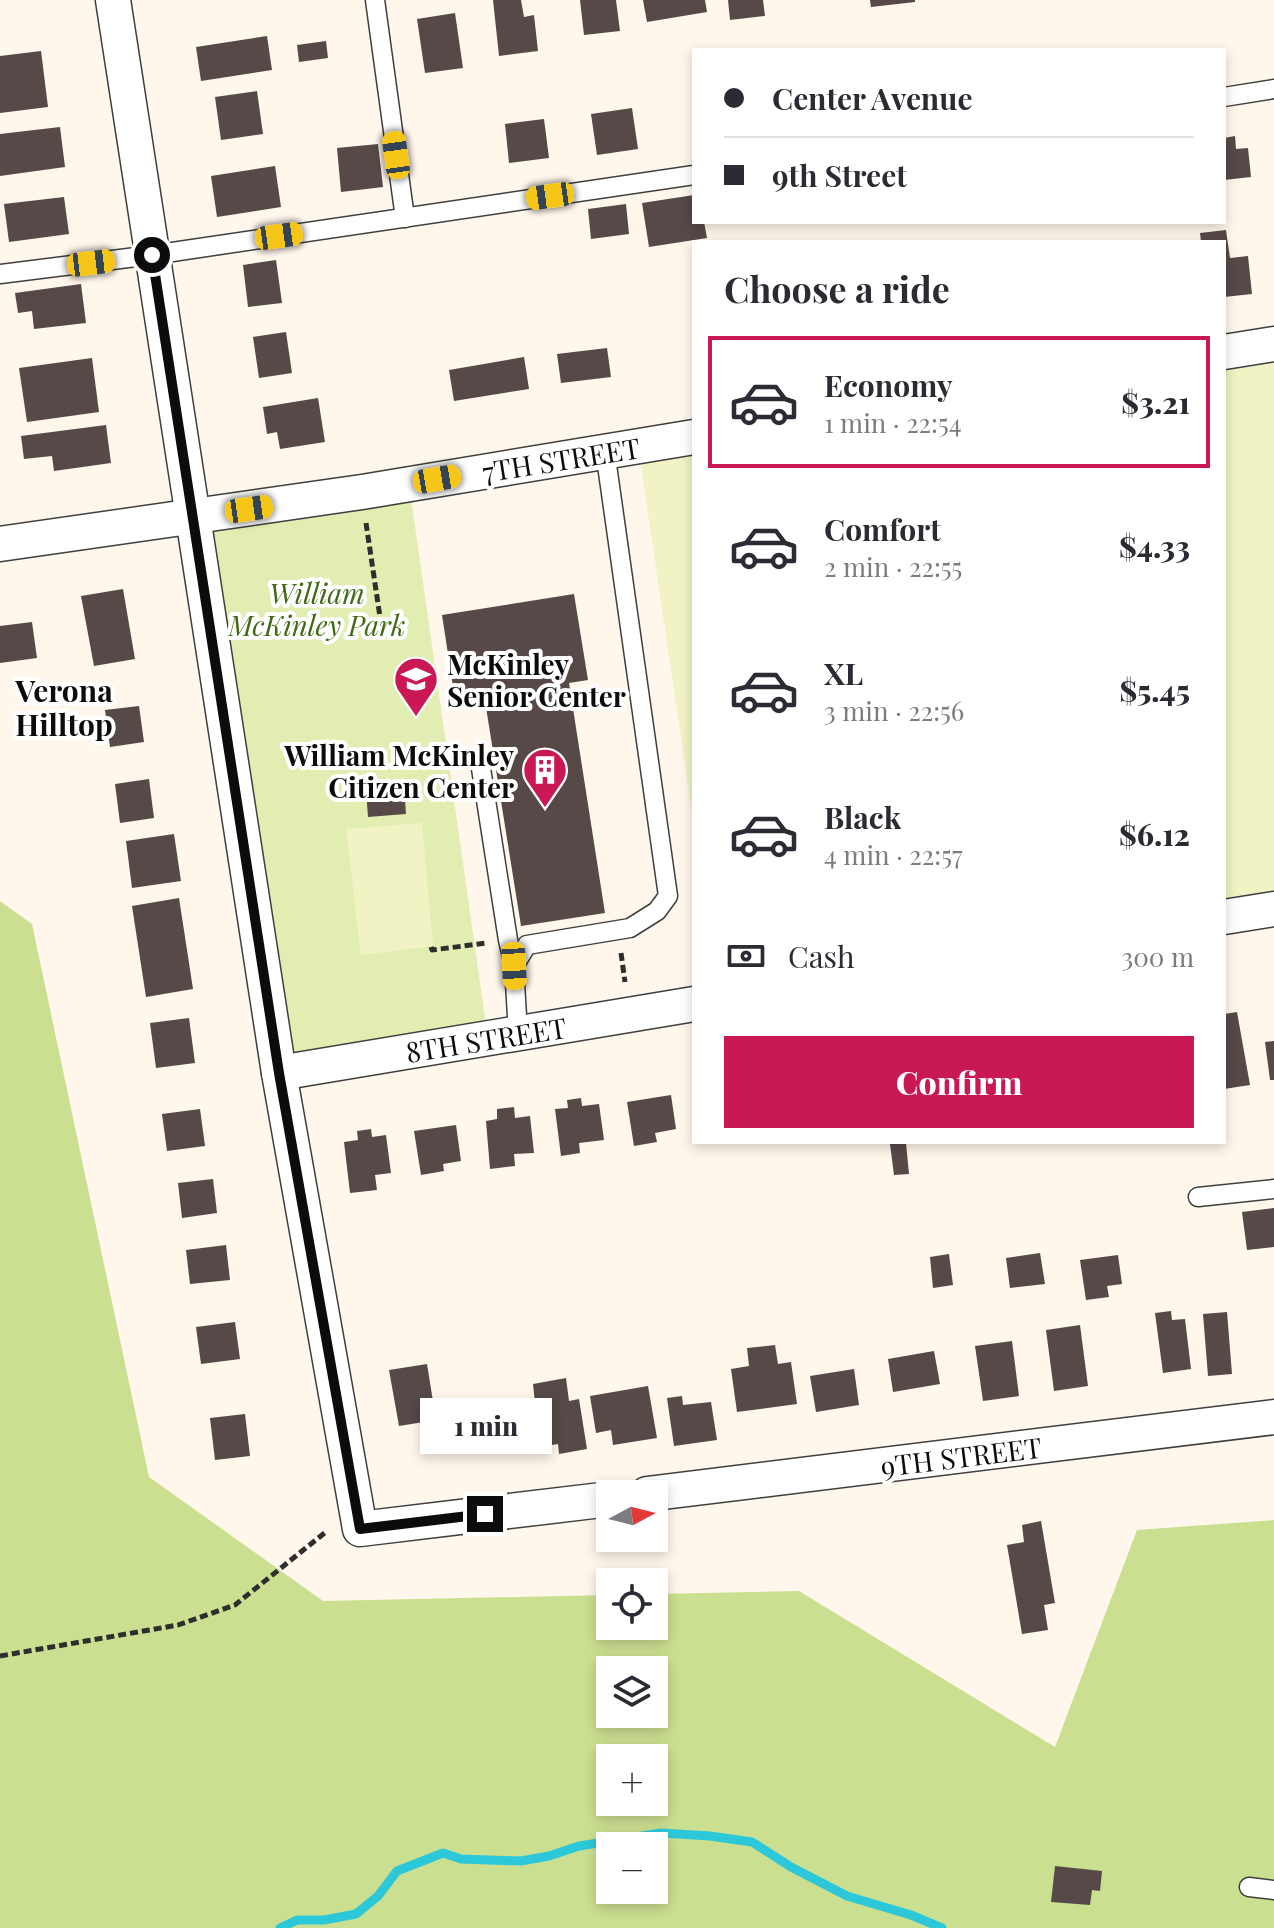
<!DOCTYPE html>
<html lang="en">
<head>
<meta charset="utf-8">
<style>
  :root { --surface:#fff; --page:#f2f2f3; --text:#2b2b33; --muted:#7c7c81; --line:#e1e1e2; --accent:#c91855 }
  body { margin:0; font-family:"Playfair Display",serif; background:var(--page); color:var(--text); height:100vh; display:flex; flex-direction:column; font-size:30px; white-space:nowrap }
  * { box-sizing:border-box; margin:0 }
  p { font-size:26px; color:var(--muted) }
  .icon { flex:none; width:44px; height:44px; fill:none; stroke:currentColor; stroke-width:2; stroke-linecap:round; stroke-linejoin:round }
  .map { position:relative; flex:1; overflow:hidden }
  .details { position:absolute; left:692px; top:240px; width:534px; height:904px; display:flex; flex-direction:column; background:var(--surface); border-radius:0px; box-shadow:0 4px 12px #0003 }
  .details>* { flex:none }
  .hud { position:absolute; left:692px; top:48px; width:534px; height:176px; border-radius:0px; box-shadow:0 4px 12px #0003; display:grid; align-content:center; height:176px; padding:0 32px; background:var(--surface) }
  .needle { width:52px; rotate:83deg }
  .buttons { position:absolute; left:596px; top:1480px; display:grid; gap:16px }
  .buttons a { display:grid; place-items:center; width:72px; height:72px; border-radius:0px; background:var(--surface); box-shadow:0 4px 12px #0003; font-size:40px }
  .end { position:absolute; width:36px; height:36px; margin:-18px; border:10px solid #0c0c0c; background:#fff; box-shadow:0 0 0 4px #fff }
  .from { border-radius:50% }
  .bubble { position:absolute; height:56px; border-radius:0px; background:var(--surface); box-shadow:0 4px 12px #0003; font-size:26px; font-weight:800; line-height:56px; text-align:center }
  .car { position:absolute; width:24px; height:48px; margin:-24px -12px; border-radius:10px; box-shadow:0 0 6px 2px #0007; background:linear-gradient(#f5c518 24%,#345 0 40%,#f5c518 0 76%,#345 0 86%,#f5c518 0) }
  .hud b { display:flex; align-items:center; gap:28px; height:76px; font-size:30px }
  .hud b+b { border-top:2px solid var(--line) }
  .hud i { width:20px; height:20px; background:var(--text) }
  ul { padding:0; list-style:none }
  li { display:flex; align-items:center; gap:24px; height:132px; margin:0 16px 12px; padding:0 16px; border:4px solid transparent; border-radius:0px }
  li div { flex:1 }
  li b { display:block; font-size:30px }
  li em { font-style:normal; font-weight:800 }
  li.selected { border-color:var(--accent) }
  li>.icon { width:72px; height:72px; stroke-width:1.5 }
  h2 { padding:0 32px; font-size:36px; line-height:96px }
  .pay { display:flex; align-items:center; gap:20px; height:88px; padding:0 32px; font-size:30px }
  .pay p { margin-inline-start:auto }
  .cta { display:flex; gap:16px; margin-top:auto; padding:16px 32px }
  .cta a { flex:1; height:92px; border-radius:0px; background:var(--accent); color:#fff; font-size:32px; font-weight:800; line-height:92px; text-align:center }
  .map>svg:first-child { display:block }
</style>
</head>
<body>
<div class="map">
<svg width="1274" height="1928" viewBox="0 0 1274 1928">
  <rect width="100%" height="100%" fill="#fff6ec"/>
  <polygon fill="#e2edb2" points="409,484 488,1039 279,1073 193,517"/>
  <path fill="#cbdf90" fill-rule="evenodd" d="M 0,901 L 32,924 L 149,1477 L 323,1601 L 610,1595 L 610,1626 L 654,1626 L 654,1594 L 799,1591 L 1055,1747 L 1137,1530 L 1274,1520 L 1274,1928 L 0,1928 ZM 610,1670 L 654,1670 L 654,1714 L 610,1714 ZM 610,1758 L 654,1758 L 654,1802 L 610,1802 ZM 610,1846 L 654,1846 L 654,1890 L 610,1890 Z"/>
  <g fill="#f1f3c4">
    <polygon points="1274,344 1274,909 1224,917 1224,352"/>
    <polygon points="694,437 694,826 638,446"/>
    <polygon points="422,823 433,946 361,955 346,829"/>
  </g>
  <g fill="none" stroke-linecap="round" stroke-linejoin="round">
    <polyline stroke="#2cc8d9" stroke-width="9" points="280,1928 297,1920 324,1920 356,1914 378,1896 397,1871 443,1853 461,1859 521,1861 549,1856 579,1846 661,1833 710,1836 752,1842 791,1867 847,1896 911,1915 942,1928"/>
  </g>
  <g fill="#564948">
    <polygon points="493,0 521,0 524,17 534,15 538,51 499,56"/>
    <polygon points="580,0 616,0 620,31 584,35"/>
    <polygon points="643,0 705,0 707,12 647,22"/>
    <polygon points="728,0 763,0 765,16 730,20"/>
    <polygon points="870,0 915,0 915,2 871,7"/>
    <polygon points="455,13 463,68 425,73 417,19"/>
    <polygon points="267,36 272,70 201,81 196,47"/>
    <polygon points="326,41 328,58 299,62 297,45"/>
    <polygon points="41,51 48,107 0,113 0,56"/>
    <polygon points="257,91 263,134 221,140 215,97"/>
    <polygon points="632,108 638,149 597,155 591,114"/>
    <polygon points="544,119 549,158 509,163 505,124"/>
    <polygon points="60,127 65,167 0,176 0,134"/>
    <polygon points="1235,136 1236,149 1248,148 1251,177 1224,180 1224,138"/>
    <polygon points="378,144 383,187 341,192 337,148"/>
    <polygon points="275,166 281,207 217,217 211,176"/>
    <polygon points="694,195 694,222 704,222 707,238 649,247 642,203"/>
    <polygon points="64,197 69,234 9,242 4,204"/>
    <polygon points="626,204 629,234 591,239 588,209"/>
    <polygon points="1226,230 1230,258 1248,256 1252,294 1224,297 1224,242 1201,242 1200,233"/>
    <polygon points="276,260 282,303 248,307 243,265"/>
    <polygon points="81,284 86,323 34,329 32,311 18,313 15,293"/>
    <polygon points="286,332 292,373 259,378 253,337"/>
    <polygon points="607,348 611,377 561,383 557,354"/>
    <polygon points="524,357 529,389 454,401 449,370"/>
    <polygon points="92,358 99,412 27,422 19,368"/>
    <polygon points="318,398 325,442 280,449 277,432 267,434 263,407"/>
    <polygon points="106,425 111,463 54,471 52,456 24,459 21,436"/>
    <polygon points="123,589 135,659 94,666 81,596"/>
    <polygon points="574,594 588,680 569,683 605,913 521,926 485,701 456,706 442,615"/>
    <polygon points="32,622 37,658 0,663 0,626"/>
    <polygon points="139,706 144,742 110,747 105,710"/>
    <polygon points="149,779 154,818 120,823 115,784"/>
    <polygon points="404,787 406,814 368,817 366,790"/>
    <polygon points="174,834 181,881 132,888 126,841"/>
    <polygon points="179,898 193,989 146,997 132,906"/>
    <polygon points="1237,1012 1250,1085 1224,1089 1224,1014"/>
    <polygon points="189,1018 195,1063 156,1068 150,1023"/>
    <polygon points="1274,1041 1274,1080 1270,1080 1265,1042"/>
    <polygon points="671,1095 676,1129 655,1133 657,1142 634,1146 627,1102"/>
    <polygon points="581,1098 582,1106 599,1104 604,1140 579,1143 580,1153 561,1156 555,1109 568,1108 567,1100"/>
    <polygon points="514,1107 515,1118 530,1116 534,1153 514,1154 515,1166 490,1169 486,1121 497,1119 497,1109"/>
    <polygon points="200,1109 205,1146 167,1151 162,1114"/>
    <polygon points="456,1125 461,1161 443,1164 444,1171 421,1175 414,1131"/>
    <polygon points="371,1129 372,1137 386,1135 391,1173 375,1175 377,1190 350,1193 344,1142 358,1140 357,1131"/>
    <polygon points="906,1143 909,1174 894,1175 890,1144"/>
    <polygon points="213,1179 217,1213 182,1218 178,1183"/>
    <polygon points="1274,1208 1274,1247 1247,1250 1242,1212"/>
    <polygon points="226,1245 230,1280 190,1284 186,1250"/>
    <polygon points="1040,1253 1045,1284 1010,1288 1006,1258"/>
    <polygon points="949,1254 953,1285 933,1288 930,1257"/>
    <polygon points="1118,1255 1122,1284 1107,1286 1109,1297 1086,1300 1080,1260"/>
    <polygon points="1171,1311 1172,1320 1185,1319 1191,1369 1163,1373 1155,1313"/>
    <polygon points="1227,1312 1232,1374 1208,1376 1203,1314"/>
    <polygon points="235,1322 240,1359 201,1364 196,1327"/>
    <polygon points="1080,1325 1088,1386 1054,1391 1046,1330"/>
    <polygon points="1012,1341 1019,1396 983,1401 975,1346"/>
    <polygon points="775,1345 778,1364 791,1362 797,1404 737,1412 731,1369 749,1366 747,1348"/>
    <polygon points="934,1351 940,1384 893,1392 888,1359"/>
    <polygon points="427,1364 436,1420 399,1426 389,1370"/>
    <polygon points="854,1369 859,1405 816,1412 810,1376"/>
    <polygon points="566,1378 569,1401 579,1399 587,1449 559,1454 558,1444 526,1449 519,1406 535,1403 533,1384"/>
    <polygon points="648,1386 657,1438 613,1445 611,1430 596,1433 590,1396"/>
    <polygon points="682,1396 683,1405 711,1402 717,1440 674,1446 667,1398"/>
    <polygon points="245,1414 250,1456 215,1460 210,1418"/>
    <polygon points="1041,1521 1055,1603 1044,1605 1048,1630 1022,1634 1007,1545 1024,1542 1022,1525"/>
    <polygon points="1055,1866 1102,1871 1100,1891 1092,1890 1090,1905 1051,1902"/>
  </g>
  <g fill="none" stroke-linecap="round" stroke-linejoin="round">
    <g stroke="#3f3f3f" stroke-width="21">
      <g id="service">
        <polyline points="375,0 405,218"/>
        <polyline points="1224,97 1274,89"/>
        <polyline points="0,274 152,255 694,175"/>
        <polyline points="480,762 508,940 514,966"/>
        <polyline points="518,1033 514,966 527,945 630,928 657,911 668,896 605,451"/>
        <polyline points="1198,1197 1274,1189"/>
        <polyline points="1249,1887 1274,1890"/>
      </g>
    </g>
    <g stroke="#3f3f3f" stroke-width="37">
      <g id="minor">
        <polyline points="113,0 279,1073 360,1529 610,1499"/>
        <polyline points="1224,352 1274,344"/>
        <polyline points="0,544 362,492 694,437"/>
        <polyline points="1224,917 1274,909"/>
        <polyline points="279,1073 694,1004"/>
        <polyline points="647,1494 1274,1417"/>
      </g>
    </g>
    <g stroke="#2e2e2e" stroke-width="5" stroke-dasharray="8 4" stroke-linecap="butt">
      <polyline points="366,523 380,617"/>
      <polyline points="431,947 432,950 487,943"/>
      <polyline points="621,953 625,982"/>
      <polyline points="0,1656 178,1625 235,1605 327,1531"/>
    </g>
    <use href="#service" stroke="#fff" stroke-width="18"/>
    <use href="#minor" stroke="#fff" stroke-width="34"/>
  </g>
  <g fill="none" stroke-linecap="round" stroke-linejoin="round">
    <polyline stroke="#0c0c0c" stroke-width="10" points="152,255 279,1073 360,1529 485,1514"/>
  </g>
  <defs>
    <g id="school-pin" transform="scale(2.3)"><path d="M0 17L-7.5 6A9.5 9.5 0 1 1 7.5 6Z" fill="#c91855" stroke="#fff"/><path d="M0-5L7-2L0 1L-7-2ZM-4 1L0 2.5L4 1V4Q0 6-4 4Z" fill="#fff"/></g>
    <g id="building-pin" transform="scale(2.3)"><path d="M0 17L-7.5 6A9.5 9.5 0 1 1 7.5 6Z" fill="#c91855" stroke="#fff"/><path d="M-4-6H4V6H1V3H-1V6H-4ZM-2.5-4.3h1.7v1.8h-1.7ZM.8-4.3h1.7v1.8H.8ZM-2.5-1h1.7V.8h-1.7ZM.8-1h1.7V.8H.8Z" fill="#fff"/></g>
  </defs>
  <g fill-rule="evenodd">
    <use href="#school-pin" x="416" y="679"/>
    <use href="#building-pin" x="545" y="770"/>
  </g>
  <g text-anchor="middle" dominant-baseline="central" stroke-width="8" stroke-linejoin="round" paint-order="stroke">
    <g font-size="28" fill="#0c0c0c" stroke="#fff">
      <text transform="translate(561 459) rotate(-9)">7TH STREET</text>
      <text transform="translate(486 1039) rotate(-9)">8TH STREET</text>
      <text transform="translate(961 1456) rotate(-7)">9TH STREET</text>
    </g>
    <g font-size="28" font-style="italic" fill="#416a17" stroke="#fff">
      <text x="317" y="592">William<tspan x="317" dy="32">McKinley Park</tspan></text>
    </g>
    <g font-size="28" font-weight="bold" fill="#0c0c0c" stroke="#fff" text-anchor="start">
      <text x="447" y="663">McKinley<tspan x="447" dy="32">Senior Center</tspan></text>
      <text x="514" y="754" text-anchor="end">William McKinley<tspan x="514" dy="32">Citizen Center</tspan></text>
    </g>
    <g font-size="30" font-weight="bold" fill="#0c0c0c" stroke="#fff">
      <text x="64" y="690">Verona<tspan x="64" dy="34">Hilltop</tspan></text>
    </g>
  </g>
</svg>
<div class="buttons">
<a><svg class="needle" viewBox="-14 -14 28 28"><path d="M0-13l5 13h-10z" fill="#e53935"/><path d="M0 13l5-13h-10z" fill="#7c7c81"/></svg></a>
<a><svg class="icon" aria-label="locate" viewBox="0 0 24 24"><circle cx="12" cy="12" r="6"/><path d="M12 2v4M12 18v4M2 12h4M18 12h4"/></svg></a>
<a><svg class="icon" aria-label="layers" viewBox="0 0 24 24"><path d="M12 4l9 5-9 5-9-5zM3 14l9 5 9-5"/></svg></a>
<a>+</a>
<a>−</a>
</div>
<i class="end from" style="left:152px;top:255px"></i>
<i class="end" style="left:485px;top:1514px"></i>
<div class="bubble" style="left:420px;top:1398px;width:132px">1 min</div>
<i class="car" style="left:396px;top:155px;rotate:352deg"></i>
<i class="car" style="left:550px;top:196px;rotate:262deg"></i>
<i class="car" style="left:279px;top:236px;rotate:82deg"></i>
<i class="car" style="left:91px;top:263px;rotate:83deg"></i>
<i class="car" style="left:437px;top:479px;rotate:80deg"></i>
<i class="car" style="left:249px;top:509px;rotate:82deg"></i>
<i class="car" style="left:514px;top:966px;rotate:177deg"></i>
<div class="hud">
<b><i class="from"></i>Center Avenue</b>
<b><i></i>9th Street</b>
</div>
<section class="details">
<h2>Choose a ride</h2>
<ul>
<li class="selected"><svg class="icon" aria-label="car" viewBox="0 0 24 24"><path d="M5 17H2v-5l4-1 3-4h7l3 4 3 1v5h-3M9 17h6M6 11h13"/><circle cx="7" cy="17" r="2"/><circle cx="17" cy="17" r="2"/></svg><div><b>Economy</b><p>1 min · 22:54</p></div><em>$3.21</em></li>
<li><svg class="icon" aria-label="car" viewBox="0 0 24 24"><path d="M5 17H2v-5l4-1 3-4h7l3 4 3 1v5h-3M9 17h6M6 11h13"/><circle cx="7" cy="17" r="2"/><circle cx="17" cy="17" r="2"/></svg><div><b>Comfort</b><p>2 min · 22:55</p></div><em>$4.33</em></li>
<li><svg class="icon" aria-label="car" viewBox="0 0 24 24"><path d="M5 17H2v-5l4-1 3-4h7l3 4 3 1v5h-3M9 17h6M6 11h13"/><circle cx="7" cy="17" r="2"/><circle cx="17" cy="17" r="2"/></svg><div><b>XL</b><p>3 min · 22:56</p></div><em>$5.45</em></li>
<li><svg class="icon" aria-label="car" viewBox="0 0 24 24"><path d="M5 17H2v-5l4-1 3-4h7l3 4 3 1v5h-3M9 17h6M6 11h13"/><circle cx="7" cy="17" r="2"/><circle cx="17" cy="17" r="2"/></svg><div><b>Black</b><p>4 min · 22:57</p></div><em>$6.12</em></li>
</ul>
<div class="pay"><svg class="icon" aria-label="cash" viewBox="0 0 24 24"><path d="M3 7h18v10H3z"/><circle cx="12" cy="12" r="2"/></svg>Cash<p>300 m</p></div>
<div class="cta"><a>Confirm</a></div>
</section>
</div>
</body>
</html>
